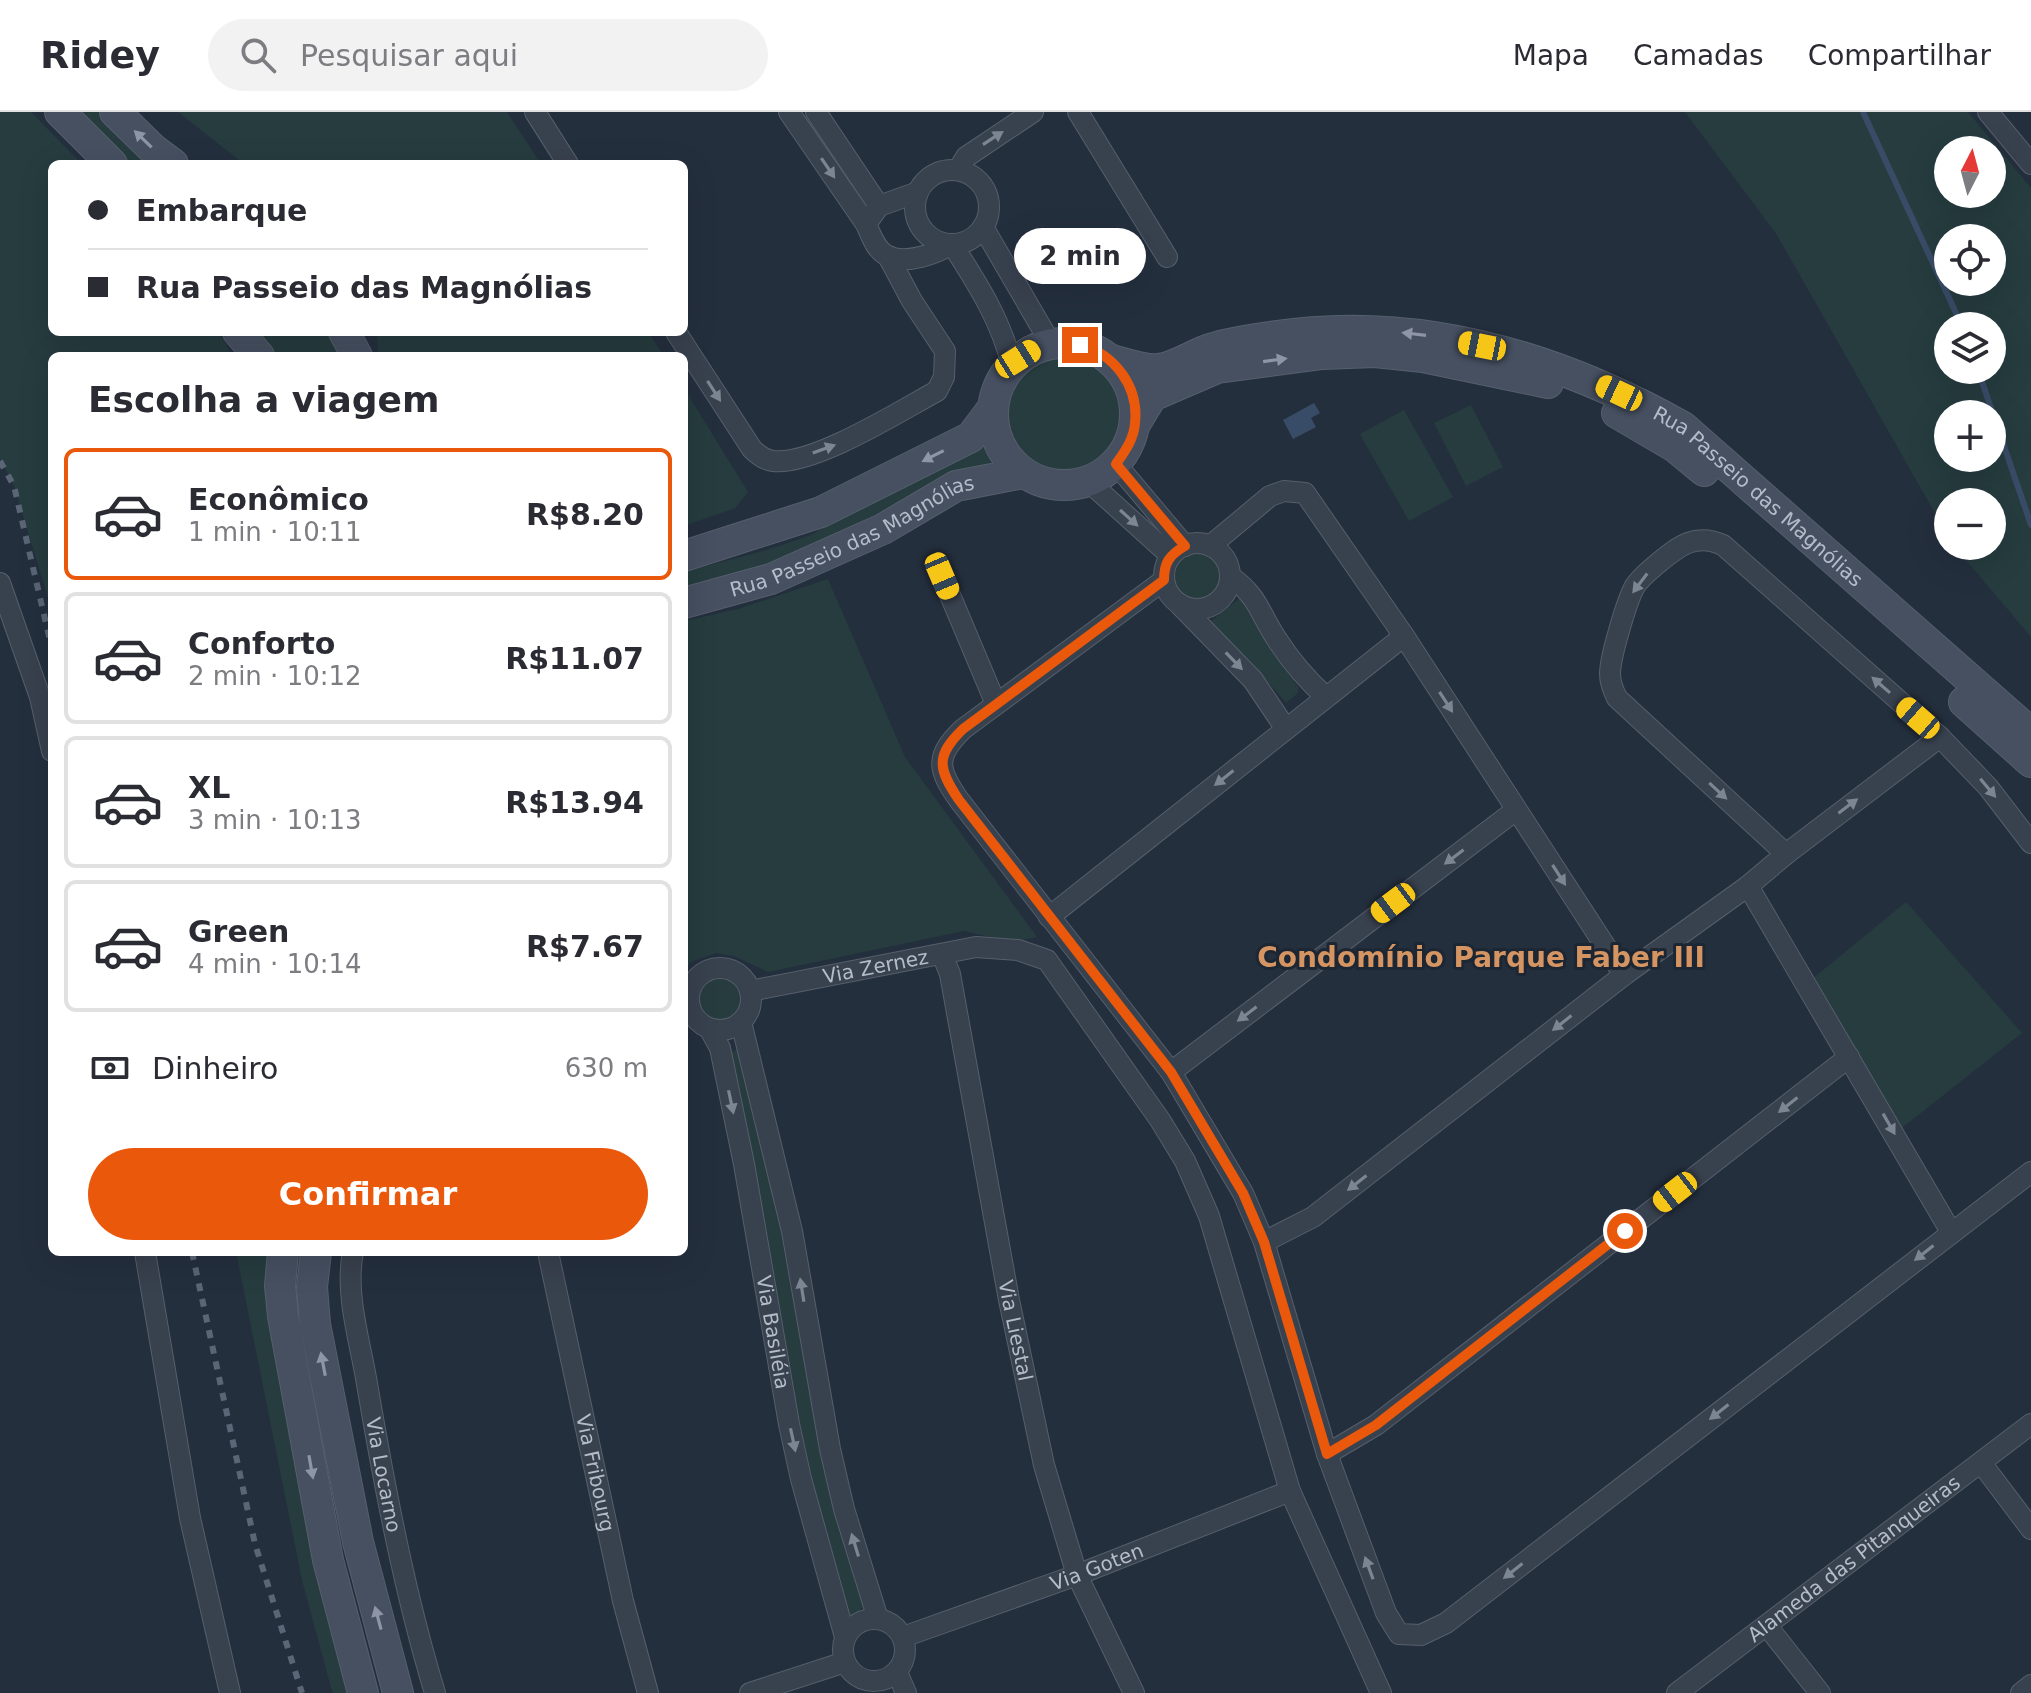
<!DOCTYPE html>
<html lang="pt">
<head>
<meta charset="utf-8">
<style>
  :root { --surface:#fff; --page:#f2f2f3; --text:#2b2b33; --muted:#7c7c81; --line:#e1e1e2; --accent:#ea580c }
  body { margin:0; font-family:"DejaVu Sans",sans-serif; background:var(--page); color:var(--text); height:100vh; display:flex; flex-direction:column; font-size:30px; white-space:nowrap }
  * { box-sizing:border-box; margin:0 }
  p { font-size:26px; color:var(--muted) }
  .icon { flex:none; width:44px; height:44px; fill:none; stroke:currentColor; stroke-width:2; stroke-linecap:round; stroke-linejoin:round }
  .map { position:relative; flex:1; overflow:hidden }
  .details { position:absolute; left:48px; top:240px; width:640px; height:904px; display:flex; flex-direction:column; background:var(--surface); border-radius:12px; box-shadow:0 8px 32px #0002 }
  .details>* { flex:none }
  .banner { position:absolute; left:48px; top:48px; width:640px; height:176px; border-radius:12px; box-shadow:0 8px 32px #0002; display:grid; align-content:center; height:176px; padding:0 40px; background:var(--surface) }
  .needle { width:52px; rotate:6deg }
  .fabs { position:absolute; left:1934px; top:24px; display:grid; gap:16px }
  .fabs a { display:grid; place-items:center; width:72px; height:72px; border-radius:50%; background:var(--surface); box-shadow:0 8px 32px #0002; font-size:40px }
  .end { position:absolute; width:36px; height:36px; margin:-18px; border:10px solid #ea580c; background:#fff; box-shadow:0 0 0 4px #fff }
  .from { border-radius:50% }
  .bubble { position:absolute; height:56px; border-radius:28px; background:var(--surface); box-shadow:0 8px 32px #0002; font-size:26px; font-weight:700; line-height:56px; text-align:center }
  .car { position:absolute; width:24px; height:48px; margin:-24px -12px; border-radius:10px; box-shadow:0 0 6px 2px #0007; background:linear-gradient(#f5c518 24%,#345 0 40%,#f5c518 0 76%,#345 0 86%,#f5c518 0) }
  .banner b { display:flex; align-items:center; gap:28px; height:76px; font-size:30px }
  .banner b+b { border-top:2px solid var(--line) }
  .banner i { width:20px; height:20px; background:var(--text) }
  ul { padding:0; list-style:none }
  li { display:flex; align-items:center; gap:24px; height:132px; margin:0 16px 12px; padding:0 24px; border:4px solid var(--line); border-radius:12px }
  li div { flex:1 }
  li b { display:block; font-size:30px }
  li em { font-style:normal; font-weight:700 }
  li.selected { border-color:var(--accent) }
  li>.icon { width:72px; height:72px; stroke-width:1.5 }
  h2 { padding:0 40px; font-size:36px; line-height:96px }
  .pay { display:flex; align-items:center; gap:20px; height:88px; padding:0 40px; font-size:30px }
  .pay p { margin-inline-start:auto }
  .cta { display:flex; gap:16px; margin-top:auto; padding:16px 40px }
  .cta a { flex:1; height:92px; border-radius:48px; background:var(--accent); color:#fff; font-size:32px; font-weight:700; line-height:92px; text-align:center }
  header { display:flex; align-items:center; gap:48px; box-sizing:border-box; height:112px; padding:0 40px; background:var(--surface); border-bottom:2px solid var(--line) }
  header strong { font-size:38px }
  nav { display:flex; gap:44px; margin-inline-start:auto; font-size:28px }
  .search { width:560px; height:72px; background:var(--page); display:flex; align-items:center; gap:20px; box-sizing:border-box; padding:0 28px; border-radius:44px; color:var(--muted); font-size:30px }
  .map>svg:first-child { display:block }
</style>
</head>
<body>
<header>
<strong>Ridey</strong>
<div class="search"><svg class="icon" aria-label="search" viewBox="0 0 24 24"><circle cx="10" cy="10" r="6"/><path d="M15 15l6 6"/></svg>Pesquisar aqui</div>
<nav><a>Mapa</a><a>Camadas</a><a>Compartilhar</a></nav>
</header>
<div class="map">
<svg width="2031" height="1581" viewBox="0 0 2031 1581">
  <rect width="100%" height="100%" fill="#242f3e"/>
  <g fill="#263c3f" fill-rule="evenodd">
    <polygon points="0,0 31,0 82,52 52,52 52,220 218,220 233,244 52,244 52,499 14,374 0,346"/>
    <polygon points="75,0 101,0 155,52 126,52"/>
    <polygon points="178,0 507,0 541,52 244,52"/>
    <path d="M 1685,0 L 1968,0 L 2031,76 L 2031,525 L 1954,434 L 1992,434 L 1992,390 L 1948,390 L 1948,424 L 1777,123 ZM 1948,38 L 1992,38 L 1992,82 L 1948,82 ZM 1948,126 L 1992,126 L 1992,170 L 1948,170 ZM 1948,214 L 1992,214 L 1992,258 L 1948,258 ZM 1948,302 L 1992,302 L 1992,346 L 1948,346 Z"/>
    <polygon points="255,220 327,220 345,244 276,244"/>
    <polygon points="377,220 648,220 664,244 378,244"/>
    <circle cx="1061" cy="305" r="60"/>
    <polygon points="684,276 748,380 735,396 684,414"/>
    <polygon points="1471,293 1503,355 1466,374 1434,311"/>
    <polygon points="1404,298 1453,385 1409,409 1360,322"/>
    <polygon points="979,335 989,338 993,347 988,354 881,400 770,458 684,480 684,460 767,438 811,423 893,373"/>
    <circle cx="1196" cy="464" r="25"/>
    <polygon points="828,467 905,645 1037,825 1013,830 964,819 768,860 734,844 716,841 691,850 684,859 684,509 738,497"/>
    <polygon points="1240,486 1273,541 1298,575 1298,581 1286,591 1252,551 1210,510"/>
    <polygon points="1906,790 2022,921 1898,1019 1811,868"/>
    <circle cx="718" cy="887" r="26"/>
    <polygon points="740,935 777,1098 817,1315 864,1493 850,1511 844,1507 798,1315 730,941"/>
    <polygon points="236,1140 273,1140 354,1581 333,1581 331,1576 302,1468"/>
  </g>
  <polygon fill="#394c67" points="1314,291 1320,301 1311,306 1316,315 1293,327 1283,308"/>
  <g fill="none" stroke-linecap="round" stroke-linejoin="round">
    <g stroke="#394c67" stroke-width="6">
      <polyline points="1863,0 1962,214"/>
      <polyline points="1978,258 2031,413"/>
    </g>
    <g stroke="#565f6c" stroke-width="22">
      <g id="street">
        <polyline points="535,0 568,52"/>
        <polyline points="789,0 866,112"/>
        <polyline points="816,0 879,94"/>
        <polyline points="1078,0 1167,145"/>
        <polyline points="1988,0 2031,52"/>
        <polyline points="958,58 966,45 1033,0"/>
        <circle cx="952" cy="95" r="37"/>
        <path d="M 918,80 L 879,94 L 866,112 C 871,123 876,139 888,144 C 907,153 937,141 952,132 C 977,171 1001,208 1012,254"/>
        <polyline points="983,115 1051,232"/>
        <path d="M 676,220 L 752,337 C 758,343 764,348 773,349 C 813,354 900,299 937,279 L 944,265 L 945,239 L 912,189 L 888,144"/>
        <polyline points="1116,352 1185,434"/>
        <polyline points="1089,370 1170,443"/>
        <circle cx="1197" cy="464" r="33"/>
        <polyline points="1210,434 1270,384 1284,379 1305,381 1404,524 1624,863"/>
        <polyline points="942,464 996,592"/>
        <path d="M 1231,465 C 1258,484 1259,500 1276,526 C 1290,548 1307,568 1326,585"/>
        <path d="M 1164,468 L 963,617 C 935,644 937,657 959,688 L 1171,960 L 1243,1081 L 1264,1130 L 1327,1342 L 1386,1501 L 1399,1522 L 1421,1523 L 1446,1511 L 2031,1060"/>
        <polyline points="0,471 40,585 52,639"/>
        <polyline points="1180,493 1253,568 1286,617"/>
        <path d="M 1786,742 L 1617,586 C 1613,578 1610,571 1610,562 C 1610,545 1627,488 1635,474 C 1641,465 1649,459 1657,452 C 1678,435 1695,420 1723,433 L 1940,625 L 1988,675 L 2031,731"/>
        <polyline points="1748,774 1951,1120"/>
        <polyline points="1049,805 1404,524"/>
        <path id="s1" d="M 942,842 L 950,862 L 1009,1188 L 1044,1353 L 1077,1463 L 1134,1581"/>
        <circle cx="720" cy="887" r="31"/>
        <path id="s2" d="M 750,879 L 976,835 L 1018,838 L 1047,848 L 1160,1008 L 1185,1049 L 1209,1104 L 1290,1379 L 1381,1581"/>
        <polyline points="741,910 792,1119 830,1337 844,1397 878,1507"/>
        <path id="s3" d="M 709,916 L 720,936 L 744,1052 L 789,1312 L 801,1367 L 845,1525"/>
        <polyline points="1171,960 1516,698"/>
        <polyline points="1264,1130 1313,1105 1624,863 1748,774 1786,742 1940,625"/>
        <polyline points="145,1140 190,1406 230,1581"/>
        <path id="s4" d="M 353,1140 C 345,1181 359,1226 366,1266 C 384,1372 404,1479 435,1581"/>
        <path id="s5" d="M 548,1140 L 623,1489 L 648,1581"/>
        <polyline points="1327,1342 1376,1313 1849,945"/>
        <polyline points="1982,1352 2031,1417"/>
        <circle cx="874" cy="1538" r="31"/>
        <polyline points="1767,1514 1820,1581"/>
        <path id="s6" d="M 903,1525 L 1077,1463 L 1290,1379"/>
        <polyline points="897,1560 906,1581"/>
        <polyline points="750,1581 845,1550"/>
        <path id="s7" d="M 1677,1581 L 2031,1312"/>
        <polyline points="2021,1581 2031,1573"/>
      </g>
    </g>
    <g stroke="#565f6c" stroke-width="32">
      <g id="secondary">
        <polyline points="60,0 112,52"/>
        <polyline points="115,0 154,38 173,52"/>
        <polyline points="238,220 259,244"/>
        <polyline points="344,220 357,244"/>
        <circle cx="1064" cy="302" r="71"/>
        <path id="s8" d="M 1111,248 C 1125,251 1145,259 1159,257 C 1176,255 1194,242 1210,237 C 1229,231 1250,228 1270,225 C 1417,202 1555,243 1683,315 L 2031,621"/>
        <polyline points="1617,301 1675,335 1704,359"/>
        <polyline points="1135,312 1152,284 1217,256 1322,242 1375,240 1423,245 1548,271"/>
        <polyline points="684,444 821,400 971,325 992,297"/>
        <path id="s9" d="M 684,491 L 771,467 L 883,417 L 956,374 L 1023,361"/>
        <polyline points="1964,590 2031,650"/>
        <polyline points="283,1140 280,1174 283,1204 328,1448 363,1581"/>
        <polyline points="316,1140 312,1175 315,1212 358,1430 398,1581"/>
      </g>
    </g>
    <use href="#street" stroke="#38414e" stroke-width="20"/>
    <use href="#secondary" stroke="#465061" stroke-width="30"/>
    <g stroke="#5a6575" stroke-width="6" stroke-dasharray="8 8" stroke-linecap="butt">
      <polyline points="0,349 14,374 52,537"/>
      <polyline points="192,1140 255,1432 302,1581"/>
    </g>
  </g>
  <defs><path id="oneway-solid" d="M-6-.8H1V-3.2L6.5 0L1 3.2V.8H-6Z" transform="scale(2)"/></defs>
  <g fill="#7c8592">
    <use href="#oneway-solid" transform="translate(993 26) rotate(-33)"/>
    <use href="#oneway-solid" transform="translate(828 56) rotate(56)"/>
    <use href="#oneway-solid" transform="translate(714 279) rotate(57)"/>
    <use href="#oneway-solid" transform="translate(824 337) rotate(-20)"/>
    <use href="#oneway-solid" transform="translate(1129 406) rotate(42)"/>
    <use href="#oneway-solid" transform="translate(1640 471) rotate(127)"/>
    <use href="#oneway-solid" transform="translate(1234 549) rotate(46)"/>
    <use href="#oneway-solid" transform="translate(1881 573) rotate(-139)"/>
    <use href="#oneway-solid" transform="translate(1446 590) rotate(57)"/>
    <use href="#oneway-solid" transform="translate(1224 666) rotate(142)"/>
    <use href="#oneway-solid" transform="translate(1988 676) rotate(50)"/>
    <use href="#oneway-solid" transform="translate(1718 679) rotate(43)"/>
    <use href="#oneway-solid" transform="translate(1848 694) rotate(-37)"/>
    <use href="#oneway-solid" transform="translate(1454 745) rotate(143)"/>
    <use href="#oneway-solid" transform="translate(1559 763) rotate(57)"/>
    <use href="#oneway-solid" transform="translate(1247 902) rotate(143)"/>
    <use href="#oneway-solid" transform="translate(1562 911) rotate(142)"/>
    <use href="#oneway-solid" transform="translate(731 990) rotate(78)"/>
    <use href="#oneway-solid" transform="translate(1788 993) rotate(142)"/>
    <use href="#oneway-solid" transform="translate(1889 1012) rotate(60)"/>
    <use href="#oneway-solid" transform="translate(1357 1071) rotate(142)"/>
    <use href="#oneway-solid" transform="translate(1924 1141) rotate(142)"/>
    <use href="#oneway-solid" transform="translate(802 1178) rotate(-99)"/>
    <use href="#oneway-solid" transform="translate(1719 1300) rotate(142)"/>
    <use href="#oneway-solid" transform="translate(793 1328) rotate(78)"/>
    <use href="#oneway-solid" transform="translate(855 1433) rotate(-107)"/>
    <use href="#oneway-solid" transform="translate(1369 1456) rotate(-110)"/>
    <use href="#oneway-solid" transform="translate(1513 1459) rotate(142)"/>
  </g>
  <g fill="#8e96a5">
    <use href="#oneway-solid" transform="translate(143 27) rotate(-136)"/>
    <use href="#oneway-solid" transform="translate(1414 222) rotate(-173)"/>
    <use href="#oneway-solid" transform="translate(1275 248) rotate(-8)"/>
    <use href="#oneway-solid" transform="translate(933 344) rotate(153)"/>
    <use href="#oneway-solid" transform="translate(323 1252) rotate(-101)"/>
    <use href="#oneway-solid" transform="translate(311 1355) rotate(80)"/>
    <use href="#oneway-solid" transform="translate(378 1506) rotate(-105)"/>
  </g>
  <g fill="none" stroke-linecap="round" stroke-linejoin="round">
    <path stroke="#ea580c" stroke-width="10" d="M 1080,233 C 1115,242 1139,275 1135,311 C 1134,327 1125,339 1116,352 L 1185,434 C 1169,443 1164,451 1164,468 L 963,617 C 935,644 938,657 959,688 L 1171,960 L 1243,1081 L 1264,1130 L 1327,1342 L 1376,1313 L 1625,1119"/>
  </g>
  <g text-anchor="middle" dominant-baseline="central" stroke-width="6" stroke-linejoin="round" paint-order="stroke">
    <g font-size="20" fill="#b4bcc9" stroke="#1d2633">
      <text stroke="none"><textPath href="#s8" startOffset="698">Rua Passeio das Magnólias</textPath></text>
      <text stroke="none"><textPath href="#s9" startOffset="182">Rua Passeio das Magnólias</textPath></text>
      <text stroke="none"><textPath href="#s2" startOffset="128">Via Zernez</textPath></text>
      <text stroke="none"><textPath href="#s1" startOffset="384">Via Liestal</textPath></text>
      <text stroke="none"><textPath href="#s3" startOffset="312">Via Basiléia</textPath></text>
      <text stroke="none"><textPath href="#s5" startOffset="226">Via Fribourg</textPath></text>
      <text stroke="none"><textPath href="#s4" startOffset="226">Via Locarno</textPath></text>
      <text stroke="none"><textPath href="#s7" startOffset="222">Alameda das Pitanqueiras</textPath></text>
      <text stroke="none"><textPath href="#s6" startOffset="206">Via Goten</textPath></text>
    </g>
    <g font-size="28" font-weight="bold" fill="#d59563" stroke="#1d2633">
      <text x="1481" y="845">Condomínio Parque Faber III</text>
    </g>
  </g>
</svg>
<div class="fabs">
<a><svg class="needle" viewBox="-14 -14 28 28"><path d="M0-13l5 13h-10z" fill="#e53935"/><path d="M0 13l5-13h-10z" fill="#7c7c81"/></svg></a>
<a><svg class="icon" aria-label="locate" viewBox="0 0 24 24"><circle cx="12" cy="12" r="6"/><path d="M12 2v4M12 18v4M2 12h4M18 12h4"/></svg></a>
<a><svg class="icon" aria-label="layers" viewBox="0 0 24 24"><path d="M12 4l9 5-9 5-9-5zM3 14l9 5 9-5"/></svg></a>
<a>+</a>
<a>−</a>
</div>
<i class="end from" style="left:1625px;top:1119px"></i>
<i class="end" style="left:1080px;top:233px"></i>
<div class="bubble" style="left:1014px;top:116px;width:132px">2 min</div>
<i class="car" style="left:1482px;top:234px;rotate:281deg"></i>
<i class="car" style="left:1018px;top:247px;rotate:58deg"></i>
<i class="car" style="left:1619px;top:281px;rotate:295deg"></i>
<i class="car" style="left:942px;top:464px;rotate:157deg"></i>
<i class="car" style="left:1918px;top:606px;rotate:311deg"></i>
<i class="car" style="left:1393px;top:791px;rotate:233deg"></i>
<i class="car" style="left:1675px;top:1080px;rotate:232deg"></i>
<div class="banner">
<b><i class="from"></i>Embarque</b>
<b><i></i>Rua Passeio das Magnólias</b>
</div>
<section class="details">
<h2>Escolha a viagem</h2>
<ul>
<li class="selected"><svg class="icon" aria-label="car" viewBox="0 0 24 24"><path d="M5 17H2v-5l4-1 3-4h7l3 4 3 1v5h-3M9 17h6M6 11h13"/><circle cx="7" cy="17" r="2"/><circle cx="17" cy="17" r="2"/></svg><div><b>Econômico</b><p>1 min · 10:11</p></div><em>R$8.20</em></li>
<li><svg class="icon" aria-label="car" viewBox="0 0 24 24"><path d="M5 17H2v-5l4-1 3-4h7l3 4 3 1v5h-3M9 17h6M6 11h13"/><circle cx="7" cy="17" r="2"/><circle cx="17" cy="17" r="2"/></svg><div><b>Conforto</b><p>2 min · 10:12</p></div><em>R$11.07</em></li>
<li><svg class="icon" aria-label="car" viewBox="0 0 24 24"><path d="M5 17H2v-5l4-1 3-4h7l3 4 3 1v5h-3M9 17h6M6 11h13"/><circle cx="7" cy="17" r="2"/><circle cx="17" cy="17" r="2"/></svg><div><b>XL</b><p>3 min · 10:13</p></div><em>R$13.94</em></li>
<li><svg class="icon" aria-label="car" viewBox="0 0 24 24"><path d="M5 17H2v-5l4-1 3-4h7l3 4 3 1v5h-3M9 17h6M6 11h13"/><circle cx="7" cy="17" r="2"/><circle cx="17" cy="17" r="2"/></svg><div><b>Green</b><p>4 min · 10:14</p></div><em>R$7.67</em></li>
</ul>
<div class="pay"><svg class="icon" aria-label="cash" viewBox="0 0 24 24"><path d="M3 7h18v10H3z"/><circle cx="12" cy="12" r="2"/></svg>Dinheiro<p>630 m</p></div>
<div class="cta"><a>Confirmar</a></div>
</section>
</div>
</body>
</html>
